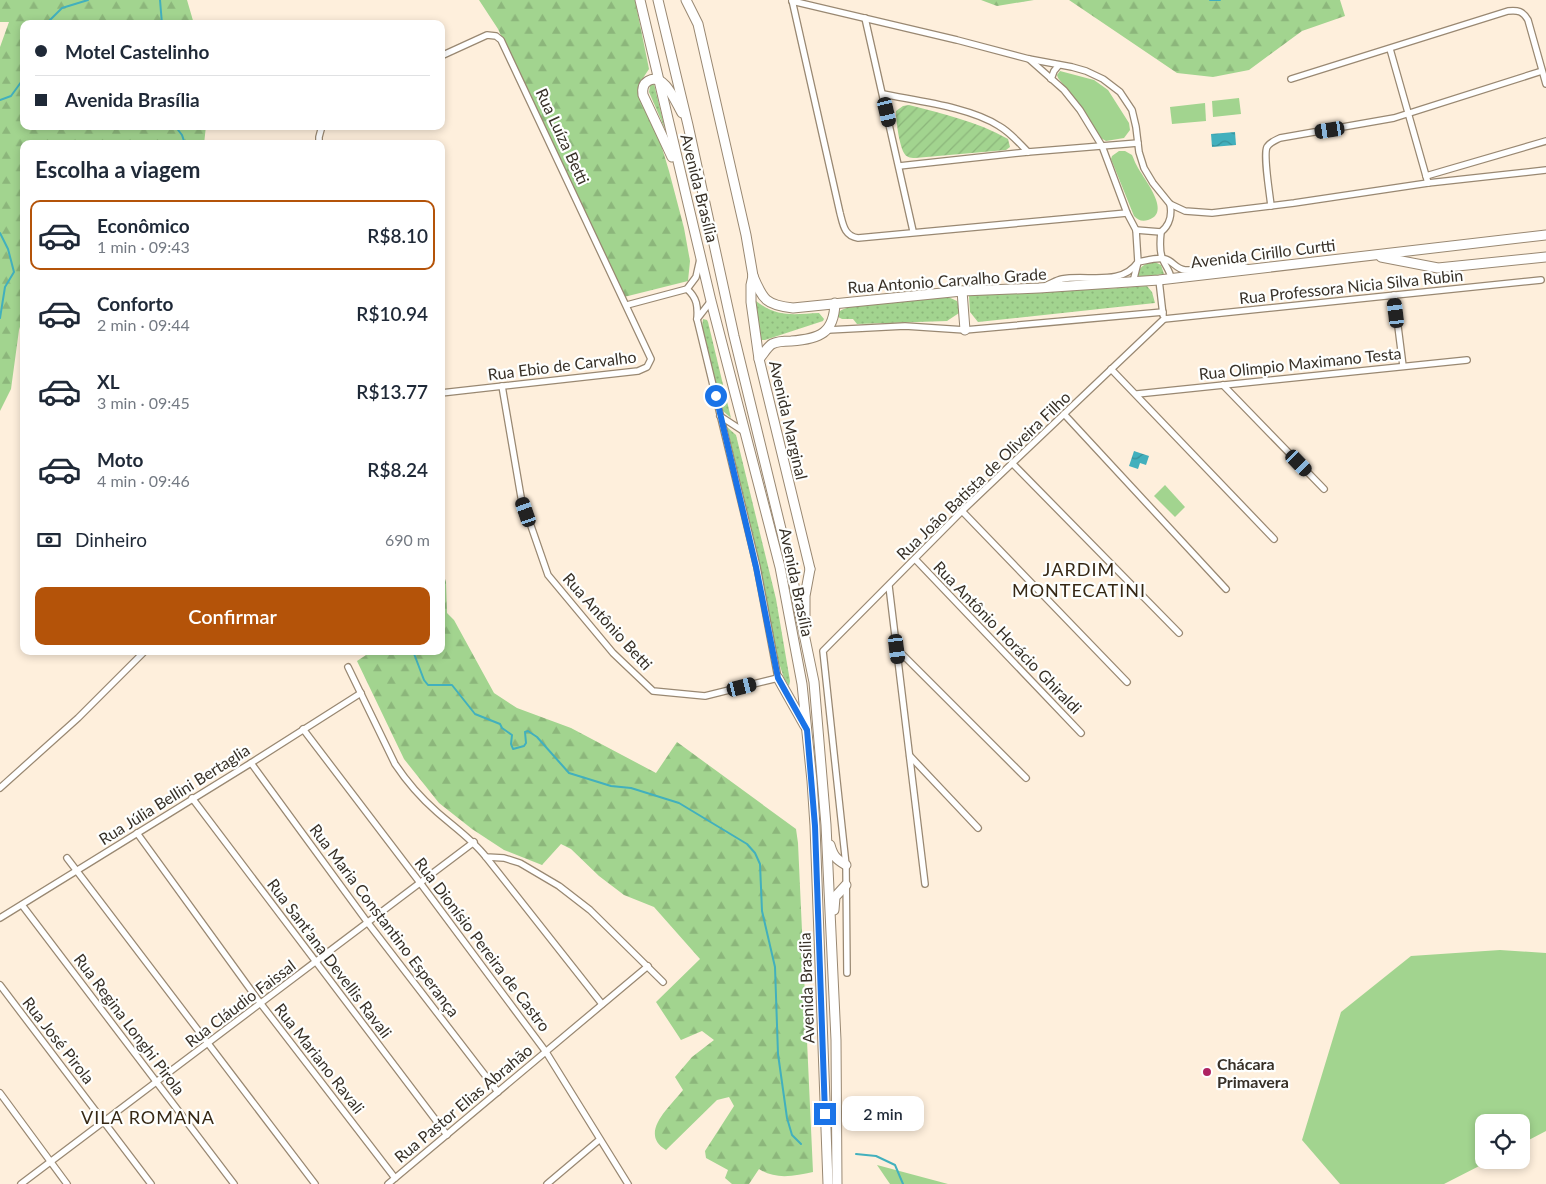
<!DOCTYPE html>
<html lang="pt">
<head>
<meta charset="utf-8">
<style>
  :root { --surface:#fff; --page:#f2f2f3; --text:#1f2937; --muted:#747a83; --line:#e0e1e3; --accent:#b45309 }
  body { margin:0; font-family:Lato,sans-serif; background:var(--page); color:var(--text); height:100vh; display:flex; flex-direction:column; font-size:19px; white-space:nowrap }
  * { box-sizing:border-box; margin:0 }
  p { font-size:16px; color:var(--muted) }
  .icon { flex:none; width:28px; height:28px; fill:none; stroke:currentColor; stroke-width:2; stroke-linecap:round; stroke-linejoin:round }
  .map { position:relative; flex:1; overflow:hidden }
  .panel { position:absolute; left:20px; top:140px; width:425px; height:515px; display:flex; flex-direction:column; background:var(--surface); border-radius:10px; box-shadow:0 2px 8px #0003 }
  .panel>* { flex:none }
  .banner { position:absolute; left:20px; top:20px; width:425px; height:110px; border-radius:10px; box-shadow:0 2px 8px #0003; display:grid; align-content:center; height:110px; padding:0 15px; background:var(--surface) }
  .fabs { position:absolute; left:1475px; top:1114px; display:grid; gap:10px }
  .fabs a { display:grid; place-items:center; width:55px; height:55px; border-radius:10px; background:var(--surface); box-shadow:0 2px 8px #0003; font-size:25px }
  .end { position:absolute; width:22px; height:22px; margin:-11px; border:6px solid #1a73e8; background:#fff; box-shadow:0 0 0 2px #fff }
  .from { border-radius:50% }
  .bubble { position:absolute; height:35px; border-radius:10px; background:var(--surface); box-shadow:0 2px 8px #0003; font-size:16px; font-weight:600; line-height:35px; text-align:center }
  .car { position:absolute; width:15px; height:30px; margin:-15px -8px; border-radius:6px; box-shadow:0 0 4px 1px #0007; background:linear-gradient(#222 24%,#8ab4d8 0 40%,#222 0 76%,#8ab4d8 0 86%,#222 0) }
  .banner b { display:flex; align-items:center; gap:18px; height:48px; font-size:19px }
  .banner b+b { border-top:1px solid var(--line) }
  .banner i { width:12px; height:12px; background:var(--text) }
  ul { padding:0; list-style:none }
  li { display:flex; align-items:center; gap:15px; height:70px; margin:0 10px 8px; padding:0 5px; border:2px solid transparent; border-radius:10px }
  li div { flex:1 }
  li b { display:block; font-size:19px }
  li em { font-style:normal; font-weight:600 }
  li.active { border-color:var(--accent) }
  li>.icon { width:45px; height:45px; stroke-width:1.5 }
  h2 { padding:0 15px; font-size:22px; line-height:60px }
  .pay { display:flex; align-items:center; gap:12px; height:55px; padding:0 15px; font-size:19px }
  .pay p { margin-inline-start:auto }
  .primary-button { display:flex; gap:10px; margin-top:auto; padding:10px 15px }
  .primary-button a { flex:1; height:58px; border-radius:10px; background:var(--accent); color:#fff; font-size:20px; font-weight:600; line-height:58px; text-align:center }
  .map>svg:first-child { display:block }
</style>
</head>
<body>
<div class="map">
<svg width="1546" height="1184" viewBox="0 0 1546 1184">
  <defs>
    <pattern id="grass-dots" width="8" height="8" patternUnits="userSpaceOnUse" patternTransform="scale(1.25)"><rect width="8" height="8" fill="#a2d48f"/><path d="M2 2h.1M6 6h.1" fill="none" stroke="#8cb67b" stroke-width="1.8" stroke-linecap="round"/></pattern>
    <pattern id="forest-firs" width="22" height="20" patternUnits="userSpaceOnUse" patternTransform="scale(1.25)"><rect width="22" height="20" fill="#a2d48f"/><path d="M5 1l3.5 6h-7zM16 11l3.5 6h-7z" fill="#8cb67b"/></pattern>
    <pattern id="garden-furrows" width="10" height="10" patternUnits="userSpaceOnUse" patternTransform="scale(1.25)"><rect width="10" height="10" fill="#a2d48f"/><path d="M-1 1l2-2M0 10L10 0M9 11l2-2" fill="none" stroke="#8cb67b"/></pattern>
    <pattern id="water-waves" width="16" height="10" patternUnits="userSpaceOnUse" patternTransform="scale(1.25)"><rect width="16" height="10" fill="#42b0bd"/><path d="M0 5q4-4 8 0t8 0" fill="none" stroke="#38909a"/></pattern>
  </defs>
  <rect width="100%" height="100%" fill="#feefdc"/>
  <g fill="url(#grass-dots)">
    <polygon points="652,84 654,84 665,129 649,92 650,86"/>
    <path d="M 1153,261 L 1161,265 L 1164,274 L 1140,277 L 1137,276 C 1139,267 1144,264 1153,261 Z"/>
    <polygon points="1147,286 1152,292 1155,303 978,322 970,312 969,296 969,294 1039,288 1105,289"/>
    <path d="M 946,296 L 957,301 L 959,307 L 959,313 L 947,321 L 857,324 L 853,319 L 842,319 L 838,317 L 837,314 C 846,300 926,298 946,296 Z"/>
    <path d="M 756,301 C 778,318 794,314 819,313 L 824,319 L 823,321 L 765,340 L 759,340 Z"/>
    <polygon points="703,319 707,320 708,322 731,418 723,411 702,328"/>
    <polygon points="727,427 736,435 776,599 790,681 789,686 784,678 779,663 753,535"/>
  </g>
  <g fill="url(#forest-firs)">
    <polygon points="0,0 187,0 194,24 24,24 24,126 206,126 204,144 24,144 24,314 19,330 11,389 0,411 0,47 9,22 0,22"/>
    <polygon points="479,0 635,0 649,69 641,81 639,92 653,118 669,171 684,228 690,261 688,281 624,297 498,29"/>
    <polygon points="981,0 1034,0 997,6"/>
    <polygon points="1069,0 1340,0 1345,16 1302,31 1249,70 1213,77 1177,73"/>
    <path d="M 441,566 L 446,582 L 447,613 L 454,620 L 494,693 L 517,708 L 571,728 L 656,773 L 677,742 L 796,829 L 798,843 L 813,1172 C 795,1176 775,1180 759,1169 L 749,1184 L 732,1184 L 725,1178 L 728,1170 L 706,1158 L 705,1151 L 734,1106 L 729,1097 L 717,1100 L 666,1150 C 638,1133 670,1107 683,1090 L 675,1077 L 692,1057 L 714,1040 L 702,1031 L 681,1040 L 656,1002 L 700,959 L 654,907 L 624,895 L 599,876 L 571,849 L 561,844 L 542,865 L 504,850 L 472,829 L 439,803 L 404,759 L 357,661 L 372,651 L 441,651 Z"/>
  </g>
  <g fill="#a2d48f">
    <polygon points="1060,71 1094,80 1108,90 1129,123 1130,130 1124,138 1106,141 1099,137 1080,105 1058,78 1057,75"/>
    <polygon points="1239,98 1241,114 1213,117 1212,101"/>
    <polygon points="1205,103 1206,121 1172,124 1170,107"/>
    <path d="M 1119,151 L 1125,151 L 1132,155 C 1134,159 1135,163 1137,166 C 1143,178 1173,213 1148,220 C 1142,222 1138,220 1134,216 L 1111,159 L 1112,156 Z"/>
    <polygon points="1165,485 1185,507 1175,517 1154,496"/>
    <polygon points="1500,950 1546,953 1546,1131 1521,1144 1521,1122 1484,1122 1484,1160 1491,1160 1444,1184 1340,1184 1302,1140 1341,1012 1411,956"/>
    <polygon points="877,1165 948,1184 890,1184"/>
  </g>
  <path fill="url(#garden-furrows)" d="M 909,105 C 943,114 976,121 1008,139 L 1010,147 L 1006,150 L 915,158 C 910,158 906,157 904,153 C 899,144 896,121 896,111 L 903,106 Z"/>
  <g fill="url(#water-waves)">
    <polygon points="1235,132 1236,145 1212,147 1211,134"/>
    <polygon points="1134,451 1149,456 1146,465 1140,463 1138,469 1129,466"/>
  </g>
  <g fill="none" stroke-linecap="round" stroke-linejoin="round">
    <g stroke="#42b0bd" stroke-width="2">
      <polyline points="160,0 162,24"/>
      <polyline points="1210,0 1220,0"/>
      <polyline points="46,24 62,8 88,0"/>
      <polyline points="0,100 11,96 24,78"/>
      <polyline points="175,126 182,135 185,144"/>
      <polyline points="0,233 8,249 14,272 5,287 0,318"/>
      <polyline points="413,651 424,680 428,685 452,685 475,714 500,724 502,728 512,735 511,744 513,749 524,746 526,743 525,732 528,731 537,737 569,773 611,786 631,788 679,803 747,844 755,853 760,864 762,911 775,967 778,1054 787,1118 792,1135 801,1144"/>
      <polyline points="856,1154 876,1156 895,1165 903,1184"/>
    </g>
    <g stroke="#998872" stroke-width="8">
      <g id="minor">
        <path d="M 792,0 L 840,213 C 843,224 844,236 858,238 L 1127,213"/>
        <polyline points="792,1 957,40 1029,59 1072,67 1086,71 1103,79 1120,92 1132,110 1136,127 1139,152 1144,168 1153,183 1170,204 1185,211 1212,213 1294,203 1428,183 1546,170"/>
        <polyline points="865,18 913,231"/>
        <polyline points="1390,49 1428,183"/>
        <polyline points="441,56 487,35 496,36 501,40 651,359 647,367 638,371 441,393"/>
        <polyline points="1029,59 1064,90 1080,110 1102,146 1127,213 1136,230 1138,262 1133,282"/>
        <polyline points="1051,79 1054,71 1059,65"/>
        <path d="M 1291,79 L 1508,11 C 1518,10 1523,11 1528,20 L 1546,84"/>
        <path d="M 883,94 C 917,101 970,107 999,126 C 1010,132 1019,143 1028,152"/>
        <polyline points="319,144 319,137 322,126"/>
        <polyline points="899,166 1028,152 1138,143"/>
        <polyline points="1426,176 1546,141"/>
        <path d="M 1170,204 C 1172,214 1170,225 1161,232 C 1160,241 1159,252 1163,260 C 1166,267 1170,271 1171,278"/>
        <path d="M 1271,206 C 1270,195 1263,155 1267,147 C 1270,142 1276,140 1280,138 L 1394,118 L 1542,71"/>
        <polyline points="1136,230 1161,232"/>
        <polyline points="1159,280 1163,315"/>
        <path d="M 1047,285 C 1052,283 1057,280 1062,279 C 1087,274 1121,287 1138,262 C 1145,261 1157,257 1165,259 C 1173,261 1176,269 1185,270 C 1209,271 1228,259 1251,269"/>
        <polyline points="1394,295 1403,366"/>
        <polyline points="627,305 687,289 696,277 700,259"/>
        <polyline points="697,319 711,301"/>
        <polyline points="1164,319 1541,280"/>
        <polyline points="828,330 905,326 965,330 1163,312"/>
        <polyline points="1111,369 1274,539"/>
        <polyline points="1223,385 1324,489"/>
        <path d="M 502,386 L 521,497 L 548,575 L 613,653 L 653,691 L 705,696 L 778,678 L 757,567 L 697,319 C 698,306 697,298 687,289"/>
        <polyline points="1137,394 1467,360"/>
        <polyline points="1064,414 1226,589"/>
        <polyline points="720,416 746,433"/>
        <polyline points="1012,463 1179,633"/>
        <polyline points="962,511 1127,682"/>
        <polyline points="915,559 1081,733"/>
        <polyline points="889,586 925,884"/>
        <polyline points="897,649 1026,778"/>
        <path d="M 348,667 L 395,764 C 407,782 421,798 437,812 C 454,827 472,839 486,857 L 504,858 L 520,863 L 559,886 L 590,910 L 663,982"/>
        <polyline points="303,729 421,884 546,1052 628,1184"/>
        <polyline points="910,756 978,828"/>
        <polyline points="251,763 368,923 498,1092"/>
        <polyline points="0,788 78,718 145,651"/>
        <polyline points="192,798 447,1135"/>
        <polyline points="137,833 261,1004 395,1178"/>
        <polyline points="486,857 602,1004"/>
        <polyline points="67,858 315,1184"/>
        <polyline points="22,905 234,1184"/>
        <polyline points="0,918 251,763 361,693"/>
        <polyline points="847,973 846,865 823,651 962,511 1164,319"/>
        <polyline points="0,985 151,1184"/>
        <polyline points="0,1093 67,1184"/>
        <polyline points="21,1184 474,842"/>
        <polyline points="388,1184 648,966"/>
        <polyline points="547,1184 599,1140"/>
      </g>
    </g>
    <g stroke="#998872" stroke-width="11">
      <g id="primary">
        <polyline points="1381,257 1438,268 1546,257"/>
        <path d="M 753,276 C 763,300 766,305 793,308 L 962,291 L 1039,288 L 1159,280 L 1546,235"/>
        <polyline points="753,276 751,285 751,302 759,359 810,569"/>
        <polyline points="962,291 965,330"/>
        <path d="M 759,359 C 763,355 767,347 772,344 C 778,341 785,341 791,341 C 820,339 834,333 835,303"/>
      </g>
    </g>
    <g stroke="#998872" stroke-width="11">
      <g id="trunk">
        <polyline points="640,0 711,301 780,567 802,684 812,781 815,826 828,1184"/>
        <polyline points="658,0 688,125 734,336 790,566 814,682 826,825 836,1040 837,1184"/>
        <polyline points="686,0 698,24 746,235 753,276"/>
        <path d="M 672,157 L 643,95 C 642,89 643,84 648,81 C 664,71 676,103 682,113"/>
        <polyline points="805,619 805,596 810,569"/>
        <polyline points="778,678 805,726"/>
        <path d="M 830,845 C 833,856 836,859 846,865"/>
        <polyline points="834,910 835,897 846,885"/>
      </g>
    </g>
    <use href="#minor" stroke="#fff" stroke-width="5.5"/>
    <use href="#primary" stroke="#fff" stroke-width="9"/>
    <use href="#trunk" stroke="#fff" stroke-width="9"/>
  </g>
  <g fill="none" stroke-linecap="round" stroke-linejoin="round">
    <polyline stroke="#1a73e8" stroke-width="6" points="716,396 756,567 778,678 807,730 815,826 825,1114"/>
  </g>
  <circle fill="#ae2361" stroke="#fefffe" stroke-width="2" cx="1207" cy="1072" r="5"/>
  <g text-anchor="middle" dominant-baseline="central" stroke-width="4.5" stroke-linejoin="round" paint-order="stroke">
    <g font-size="16" fill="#373027" stroke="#fefffe">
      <text transform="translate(563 136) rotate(65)">Rua Luíza Betti</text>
      <text transform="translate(700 188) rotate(76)">Avenida Brasília</text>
      <text transform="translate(1263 253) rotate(-7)">Avenida Cirillo Curtti</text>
      <text transform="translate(947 280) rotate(-4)">Rua Antonio Carvalho Grade</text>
      <text transform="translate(1351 286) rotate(-6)">Rua Professora Nicia Silva Rubin</text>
      <text transform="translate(1300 363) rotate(-6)">Rua Olimpio Maximano Testa</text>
      <text transform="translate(562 365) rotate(-7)">Rua Ebio de Carvalho</text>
      <text transform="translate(789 420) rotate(77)">Avenida Marginal</text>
      <text transform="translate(983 475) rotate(-44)">Rua João Batista de Oliveira Filho</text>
      <text transform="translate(797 582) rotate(78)">Avenida Brasília</text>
      <text transform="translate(608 621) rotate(48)">Rua Antônio Betti</text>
      <text transform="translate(1008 637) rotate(46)">Rua Antônio Horácio Ghiraldi</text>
      <text transform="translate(174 794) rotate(-32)">Rua Júlia Bellini Bertaglia</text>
      <text transform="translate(385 920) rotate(53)">Rua Maria Constantino Esperança</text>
      <text transform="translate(483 944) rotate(53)">Rua Dionísio Pereira de Castro</text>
      <text transform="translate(330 958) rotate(53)">Rua Sant'ana Devellis Ravali</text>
      <text transform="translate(806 988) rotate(-92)">Avenida Brasília</text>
      <text transform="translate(240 1003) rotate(-37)">Rua Cláudio Faissal</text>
      <text transform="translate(130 1024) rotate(53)">Rua Regina Longhi Pirola</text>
      <text transform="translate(59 1040) rotate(52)">Rua José Pirola</text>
      <text transform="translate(320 1058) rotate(52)">Rua Mariano Ravali</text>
      <text transform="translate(463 1103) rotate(-40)">Rua Pastor Elias Abrahão</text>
    </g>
    <g font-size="16" font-weight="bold" fill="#373027" stroke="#fefffe" text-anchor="start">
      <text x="1217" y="1063">Chácara<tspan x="1217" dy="18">Primavera</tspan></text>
    </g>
    <g font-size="18" letter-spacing="1" fill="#362815" stroke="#fefffe">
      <text x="1079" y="569">JARDIM<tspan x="1079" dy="21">MONTECATINI</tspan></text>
      <text x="148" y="1117">VILA ROMANA</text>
    </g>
  </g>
</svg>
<div class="fabs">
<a><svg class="icon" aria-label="locate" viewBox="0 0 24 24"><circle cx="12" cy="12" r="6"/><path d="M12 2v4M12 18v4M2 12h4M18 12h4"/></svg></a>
</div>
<i class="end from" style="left:716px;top:396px"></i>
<i class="end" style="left:825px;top:1114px"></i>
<div class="bubble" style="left:842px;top:1096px;width:82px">2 min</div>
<i class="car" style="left:887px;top:112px;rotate:167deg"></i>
<i class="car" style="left:1330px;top:130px;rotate:261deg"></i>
<i class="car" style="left:1396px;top:313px;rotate:353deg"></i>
<i class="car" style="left:1299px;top:463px;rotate:136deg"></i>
<i class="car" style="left:526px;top:512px;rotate:341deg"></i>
<i class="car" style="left:897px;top:649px;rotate:173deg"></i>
<i class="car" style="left:742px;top:687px;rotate:76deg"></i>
<div class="banner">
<b><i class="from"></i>Motel Castelinho</b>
<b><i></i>Avenida Brasília</b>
</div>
<section class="panel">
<h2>Escolha a viagem</h2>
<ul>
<li class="active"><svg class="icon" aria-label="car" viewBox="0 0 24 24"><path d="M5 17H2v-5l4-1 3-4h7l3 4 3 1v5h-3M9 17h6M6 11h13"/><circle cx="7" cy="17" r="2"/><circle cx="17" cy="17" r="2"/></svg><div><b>Econômico</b><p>1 min · 09:43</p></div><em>R$8.10</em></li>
<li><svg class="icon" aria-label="car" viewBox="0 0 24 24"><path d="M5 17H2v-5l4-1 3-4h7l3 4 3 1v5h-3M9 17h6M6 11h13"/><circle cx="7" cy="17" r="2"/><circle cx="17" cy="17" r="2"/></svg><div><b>Conforto</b><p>2 min · 09:44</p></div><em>R$10.94</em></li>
<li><svg class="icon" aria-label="car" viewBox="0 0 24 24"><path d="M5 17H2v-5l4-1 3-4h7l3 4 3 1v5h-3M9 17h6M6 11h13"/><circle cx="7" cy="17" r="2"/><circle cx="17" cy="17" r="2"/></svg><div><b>XL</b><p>3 min · 09:45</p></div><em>R$13.77</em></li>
<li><svg class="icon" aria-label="car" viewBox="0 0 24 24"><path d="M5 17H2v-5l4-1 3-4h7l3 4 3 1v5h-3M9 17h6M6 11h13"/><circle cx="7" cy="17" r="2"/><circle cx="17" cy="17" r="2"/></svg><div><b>Moto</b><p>4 min · 09:46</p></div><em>R$8.24</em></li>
</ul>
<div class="pay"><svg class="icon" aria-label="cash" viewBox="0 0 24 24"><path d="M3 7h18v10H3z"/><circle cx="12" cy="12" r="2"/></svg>Dinheiro<p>690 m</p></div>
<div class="primary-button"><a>Confirmar</a></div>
</section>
</div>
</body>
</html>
